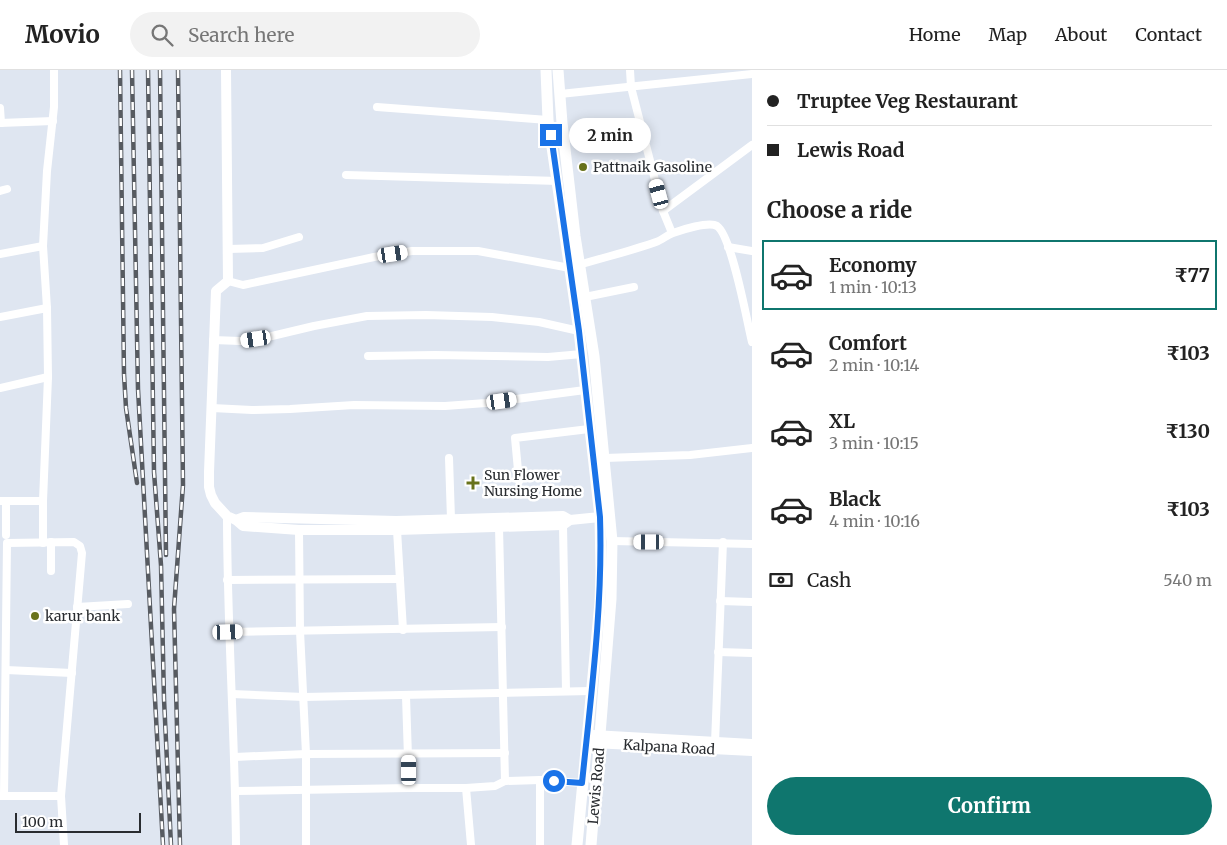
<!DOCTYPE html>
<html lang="en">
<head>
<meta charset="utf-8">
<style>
  :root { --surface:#fff; --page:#f2f2f2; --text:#222; --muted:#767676; --line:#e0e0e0; --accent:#0f766e }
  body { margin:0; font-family:Merriweather,serif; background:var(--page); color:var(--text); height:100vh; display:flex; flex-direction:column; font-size:19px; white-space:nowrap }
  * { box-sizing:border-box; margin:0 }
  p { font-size:16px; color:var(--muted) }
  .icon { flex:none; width:28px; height:28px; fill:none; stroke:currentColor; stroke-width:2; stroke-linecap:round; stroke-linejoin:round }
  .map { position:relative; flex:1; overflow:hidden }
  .sheet { display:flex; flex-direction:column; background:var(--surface); width:475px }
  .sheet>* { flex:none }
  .banner { display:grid; align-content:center; height:110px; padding:0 15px; background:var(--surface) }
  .scale { position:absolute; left:15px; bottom:12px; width:126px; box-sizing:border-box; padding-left:5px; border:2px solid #292c30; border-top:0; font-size:14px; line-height:18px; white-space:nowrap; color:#292c30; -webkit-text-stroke:4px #fff; paint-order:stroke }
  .end { position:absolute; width:22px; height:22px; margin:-11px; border:6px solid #1a73e8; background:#fff; box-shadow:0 0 0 2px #fff }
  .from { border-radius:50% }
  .bubble { position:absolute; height:35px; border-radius:18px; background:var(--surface); box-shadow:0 2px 12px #0003; font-size:16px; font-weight:700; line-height:35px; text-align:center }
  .car { position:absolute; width:15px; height:30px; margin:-15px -8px; border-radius:6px; box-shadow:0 0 4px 1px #0007; background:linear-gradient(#fff 24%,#345 0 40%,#fff 0 76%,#345 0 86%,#fff 0) }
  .banner b { display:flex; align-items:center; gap:18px; height:48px; font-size:19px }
  .banner b+b { border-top:1px solid var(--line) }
  .banner i { width:12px; height:12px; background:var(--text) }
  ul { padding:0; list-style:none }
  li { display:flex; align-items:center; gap:15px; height:70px; margin:0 10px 8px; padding:0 5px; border:2px solid transparent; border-radius:0px }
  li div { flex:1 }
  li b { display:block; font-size:19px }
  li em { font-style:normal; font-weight:700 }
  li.active { border-color:var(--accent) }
  li>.icon { width:45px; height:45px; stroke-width:1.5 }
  h2 { padding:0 15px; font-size:22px; line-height:60px }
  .pay { display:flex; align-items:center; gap:12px; height:55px; padding:0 15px; font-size:19px }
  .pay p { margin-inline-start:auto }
  .button { display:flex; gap:10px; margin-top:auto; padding:10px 15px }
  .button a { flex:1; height:58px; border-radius:30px; background:var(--accent); color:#fff; font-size:20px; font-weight:700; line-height:58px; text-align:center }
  header { display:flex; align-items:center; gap:30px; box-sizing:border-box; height:70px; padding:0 25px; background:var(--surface); border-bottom:1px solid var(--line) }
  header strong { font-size:24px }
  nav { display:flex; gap:28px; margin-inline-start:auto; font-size:18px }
  .search { width:350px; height:45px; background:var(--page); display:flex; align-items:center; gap:12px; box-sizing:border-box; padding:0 18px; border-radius:28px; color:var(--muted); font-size:19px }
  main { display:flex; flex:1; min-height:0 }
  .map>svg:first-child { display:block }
</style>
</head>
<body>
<header>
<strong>Movio</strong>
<div class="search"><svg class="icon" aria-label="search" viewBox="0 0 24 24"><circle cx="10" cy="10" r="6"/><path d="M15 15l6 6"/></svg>Search here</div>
<nav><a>Home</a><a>Map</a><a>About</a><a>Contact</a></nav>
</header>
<main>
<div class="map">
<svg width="752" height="775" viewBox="0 0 752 775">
  <rect width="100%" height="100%" fill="#dfe6f1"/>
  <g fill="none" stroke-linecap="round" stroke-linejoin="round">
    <g stroke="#fff" stroke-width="8">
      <polyline points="630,0 631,17 663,141 672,163"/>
      <polyline points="560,24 752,4"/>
      <polyline points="377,37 548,50"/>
      <polyline points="0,38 1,53"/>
      <polyline points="0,53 53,51"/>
      <polyline points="346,105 558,111"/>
      <polyline points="0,121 7,119"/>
      <polyline points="663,141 752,75"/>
      <polyline points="728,177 752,181"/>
      <polyline points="228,179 263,178 299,167"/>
      <polyline points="0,184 43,176"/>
      <path d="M 579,195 C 605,187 631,181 656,172 C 662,170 667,165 673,163 C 681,160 709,151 717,156 C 732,166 747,252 752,272"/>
      <polyline points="228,211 243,215 374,187 412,181 478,181 570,198"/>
      <polyline points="585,227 634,217"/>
      <polyline points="0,247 47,238"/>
      <polyline points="213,270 240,271 272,266 314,256 367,246 426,245 492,247 539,252 579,261"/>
      <polyline points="368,286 435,285 548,287 582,284"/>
      <polyline points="0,318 48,307"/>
      <polyline points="212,338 252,340 290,339 354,335 445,336 486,333 585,320"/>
      <polyline points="449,388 451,449"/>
      <polyline points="605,388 690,385 752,378"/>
      <polyline points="519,411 515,368 589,359"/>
      <polyline points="0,431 43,431"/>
      <polyline points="6,431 6,465"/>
      <path d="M 227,446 C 227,555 235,665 236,775"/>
      <polyline points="563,455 566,621"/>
      <polyline points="499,457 505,711"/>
      <polyline points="299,460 300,561 306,684 306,775"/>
      <polyline points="397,460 403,560"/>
      <polyline points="612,471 752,474"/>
      <polyline points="51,472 51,501"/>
      <polyline points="43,473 43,431 48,307 47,238 43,176 47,101 54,37 54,0"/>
      <polyline points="227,510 400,509"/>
      <polyline points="720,531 752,532"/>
      <polyline points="77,537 128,534"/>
      <polyline points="228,562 502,557"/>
      <polyline points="718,582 752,583"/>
      <polyline points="6,600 72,603"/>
      <polyline points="232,624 304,627 591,621"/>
      <polyline points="406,626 409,718 466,718"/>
      <polyline points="715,673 723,472"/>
      <polyline points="235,687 306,684 505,683"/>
      <polyline points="235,721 409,718"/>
      <polyline points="1,726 61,726"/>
      <polyline points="4,726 7,473 74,472 80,476 82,483 61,726 64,775"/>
      <polyline points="471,775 466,718 495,716 505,711 540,710"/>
      <polyline points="540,775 540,710 581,713"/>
    </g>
    <g stroke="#fff" stroke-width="10">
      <polyline points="226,0 228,211 216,221 209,402 209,417 211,425 215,433 227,446 236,450 243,456 299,460 397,460 563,455 570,450 600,447"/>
      <polyline points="236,450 244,447 396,451 563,446 570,450"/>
      <polyline points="593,665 752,674"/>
      <polyline points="593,673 752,681"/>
    </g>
    <g stroke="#fff" stroke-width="11">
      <polyline points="546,0 548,50 579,261 600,447 601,501 600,532 577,775"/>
      <polyline points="558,0 562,53 575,166 594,286 612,471 611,529 591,775"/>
    </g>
    <g stroke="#575b61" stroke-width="4.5">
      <g id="rail">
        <polyline points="120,0 124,304 126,338 137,413"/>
        <polyline points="132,0 138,319 163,775"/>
        <polyline points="148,0 154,402 161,495 164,629 171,775"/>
        <polyline points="160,0 166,485"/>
        <polyline points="178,0 183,415 174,539 180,775"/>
      </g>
    </g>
    <use href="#rail" stroke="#fff" stroke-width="2.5" stroke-dasharray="8" stroke-linecap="butt"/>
  </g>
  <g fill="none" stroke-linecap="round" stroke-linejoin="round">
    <path stroke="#1a73e8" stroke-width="6" d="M 551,65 L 579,261 L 600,447 C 603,536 591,625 582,713 L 554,711"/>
  </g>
  <g fill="#68721b" stroke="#fff" stroke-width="2">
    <circle cx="583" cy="97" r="5"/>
    <path d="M470.5 405.5h5v5h5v5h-5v5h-5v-5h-5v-5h5z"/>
    <circle cx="35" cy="546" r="5"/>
  </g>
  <g text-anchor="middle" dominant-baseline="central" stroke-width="5" stroke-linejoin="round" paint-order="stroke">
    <g font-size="14" fill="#292c30" stroke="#fff" text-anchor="start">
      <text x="593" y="97">Pattnaik Gasoline</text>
      <text x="484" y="405">Sun Flower<tspan x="484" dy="16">Nursing Home</tspan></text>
      <text x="45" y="546">karur bank</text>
    </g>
    <g font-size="14" fill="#292c30" stroke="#fff">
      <text transform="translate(669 677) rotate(3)">Kalpana Road</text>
      <text transform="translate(596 716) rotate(-85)">Lewis Road</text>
    </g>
  </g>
</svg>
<div class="scale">100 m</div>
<i class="end from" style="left:554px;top:711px"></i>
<i class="end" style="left:551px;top:65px"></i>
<div class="bubble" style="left:569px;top:48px;width:82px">2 min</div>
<i class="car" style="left:659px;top:124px;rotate:345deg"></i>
<i class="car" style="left:393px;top:184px;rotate:81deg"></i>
<i class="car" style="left:256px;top:269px;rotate:261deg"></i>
<i class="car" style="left:502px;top:331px;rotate:82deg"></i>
<i class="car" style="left:649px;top:472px;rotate:270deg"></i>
<i class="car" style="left:228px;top:562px;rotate:88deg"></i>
<i class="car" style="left:409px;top:700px;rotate:0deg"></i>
</div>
<section class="sheet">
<div class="banner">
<b><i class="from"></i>Truptee Veg Restaurant</b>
<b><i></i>Lewis Road</b>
</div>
<h2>Choose a ride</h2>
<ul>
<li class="active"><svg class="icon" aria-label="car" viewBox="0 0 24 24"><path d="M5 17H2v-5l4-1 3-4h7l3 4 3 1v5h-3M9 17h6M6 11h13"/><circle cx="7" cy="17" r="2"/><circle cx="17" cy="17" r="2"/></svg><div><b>Economy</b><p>1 min · 10:13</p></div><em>₹77</em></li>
<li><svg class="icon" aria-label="car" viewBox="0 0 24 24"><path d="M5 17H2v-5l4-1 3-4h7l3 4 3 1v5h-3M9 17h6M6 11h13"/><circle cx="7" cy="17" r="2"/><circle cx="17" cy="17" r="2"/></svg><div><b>Comfort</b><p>2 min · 10:14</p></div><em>₹103</em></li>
<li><svg class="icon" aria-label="car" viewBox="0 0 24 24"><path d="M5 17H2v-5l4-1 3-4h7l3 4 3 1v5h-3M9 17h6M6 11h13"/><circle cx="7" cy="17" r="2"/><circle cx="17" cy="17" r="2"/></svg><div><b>XL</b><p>3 min · 10:15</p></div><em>₹130</em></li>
<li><svg class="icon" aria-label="car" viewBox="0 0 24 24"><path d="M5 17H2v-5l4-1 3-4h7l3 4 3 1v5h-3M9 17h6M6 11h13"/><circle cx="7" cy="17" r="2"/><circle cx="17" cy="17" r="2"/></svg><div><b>Black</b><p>4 min · 10:16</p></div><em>₹103</em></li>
</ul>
<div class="pay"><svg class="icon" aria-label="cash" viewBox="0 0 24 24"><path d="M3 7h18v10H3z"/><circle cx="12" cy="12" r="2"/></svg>Cash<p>540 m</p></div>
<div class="button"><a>Confirm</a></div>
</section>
</main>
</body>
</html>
